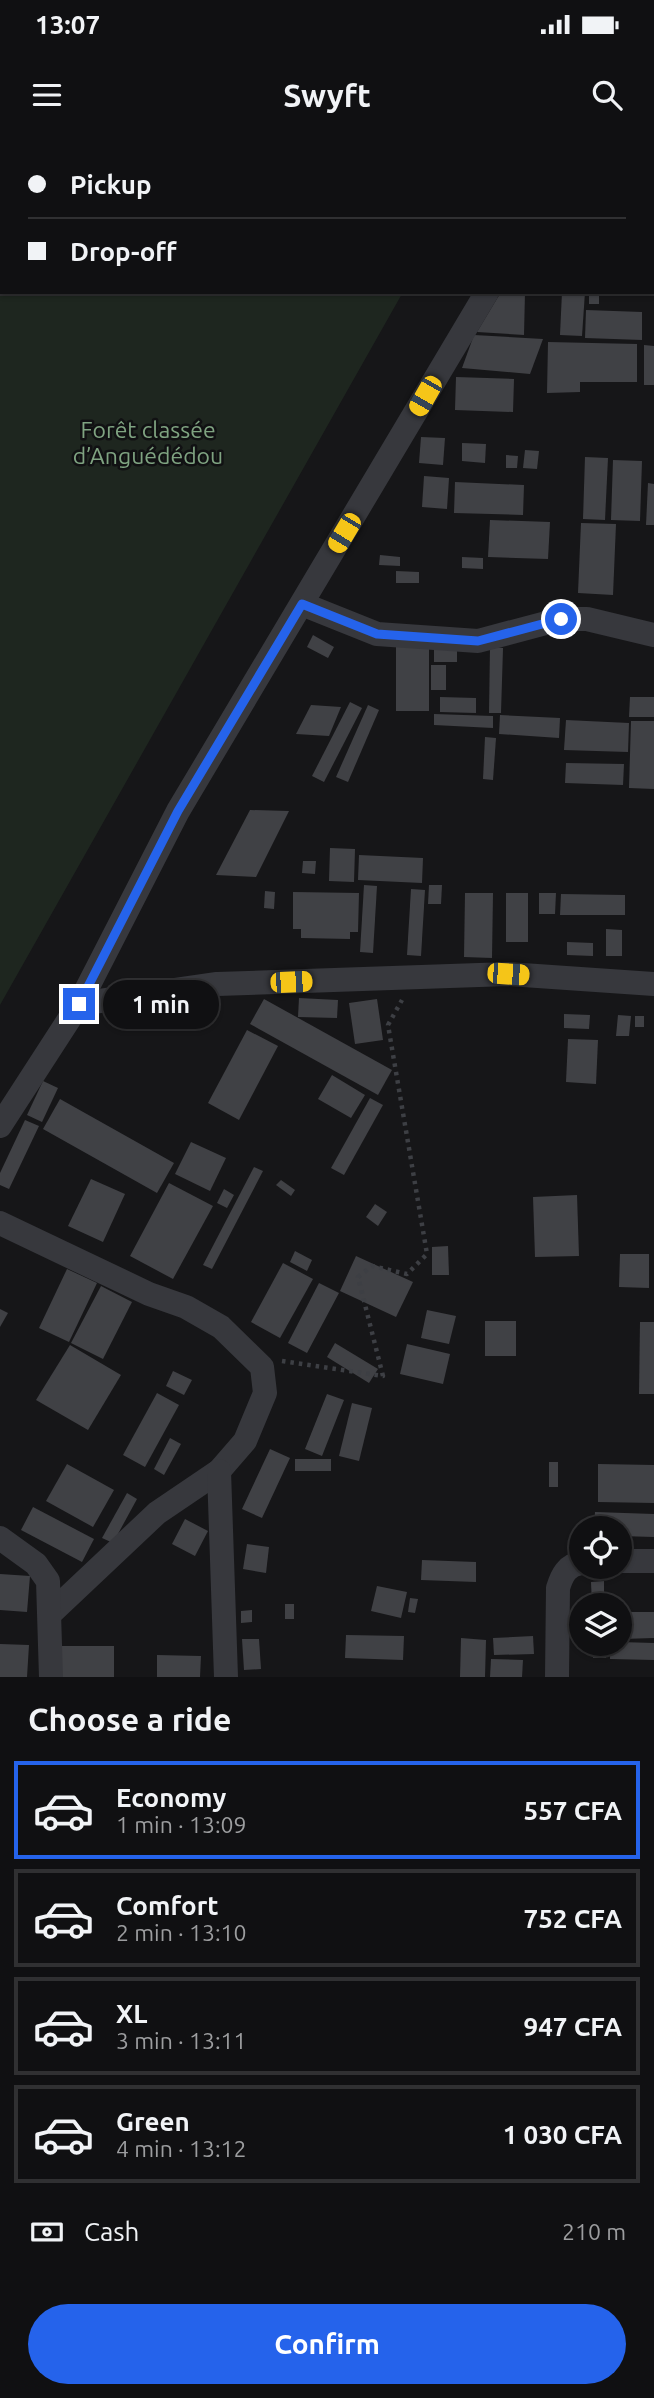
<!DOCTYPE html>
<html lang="en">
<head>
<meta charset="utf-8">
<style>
  :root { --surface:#101012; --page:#19191b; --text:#f1f3f6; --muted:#9c9d9f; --line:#303032; --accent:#2563eb }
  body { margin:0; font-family:Ubuntu,sans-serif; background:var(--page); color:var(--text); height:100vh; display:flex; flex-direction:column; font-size:26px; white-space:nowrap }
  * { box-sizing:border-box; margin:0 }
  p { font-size:23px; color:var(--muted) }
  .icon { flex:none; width:38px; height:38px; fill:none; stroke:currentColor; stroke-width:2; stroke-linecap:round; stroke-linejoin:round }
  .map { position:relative; height:1537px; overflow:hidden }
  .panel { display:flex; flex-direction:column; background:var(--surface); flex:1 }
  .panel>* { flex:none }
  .top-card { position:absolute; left:0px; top:0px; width:654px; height:154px; box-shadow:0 2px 5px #0004,0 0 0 2px var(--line); display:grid; align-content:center; height:154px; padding:0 28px; background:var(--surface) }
  .fabs { position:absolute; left:569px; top:1376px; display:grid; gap:14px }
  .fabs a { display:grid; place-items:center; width:63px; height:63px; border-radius:50%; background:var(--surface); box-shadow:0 2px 5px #0004,0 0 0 2px var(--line); font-size:35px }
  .end { position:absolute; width:32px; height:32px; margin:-16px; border:9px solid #2563eb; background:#fff; box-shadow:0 0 0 4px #fff }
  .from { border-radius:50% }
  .bubble { position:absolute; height:49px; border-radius:24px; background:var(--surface); box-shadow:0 2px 5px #0004,0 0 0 2px var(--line); font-size:23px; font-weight:600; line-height:49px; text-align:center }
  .car { position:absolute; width:21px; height:42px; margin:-21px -10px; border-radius:9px; box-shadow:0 0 5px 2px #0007; background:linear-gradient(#f5c518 24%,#345 0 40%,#f5c518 0 76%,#345 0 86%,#f5c518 0) }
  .top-card b { display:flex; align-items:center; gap:24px; height:66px; font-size:26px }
  .top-card b+b { border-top:2px solid var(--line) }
  .top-card i { width:18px; height:18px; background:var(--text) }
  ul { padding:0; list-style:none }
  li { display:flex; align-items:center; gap:21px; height:98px; margin:0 14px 10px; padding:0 14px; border:4px solid var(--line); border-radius:0px }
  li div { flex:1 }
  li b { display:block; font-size:26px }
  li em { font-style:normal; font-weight:600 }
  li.current { border-color:var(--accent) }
  li>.icon { width:63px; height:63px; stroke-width:1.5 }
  h2 { padding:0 28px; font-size:32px; line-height:84px }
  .pay { display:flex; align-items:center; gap:18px; height:77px; padding:0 28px; font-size:26px }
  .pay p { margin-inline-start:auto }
  .button { display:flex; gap:14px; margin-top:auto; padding:14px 28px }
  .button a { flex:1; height:80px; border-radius:42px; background:var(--accent); color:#fff; font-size:28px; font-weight:600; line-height:80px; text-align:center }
  .status { display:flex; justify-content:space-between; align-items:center; height:49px; padding:0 35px; background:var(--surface); direction:ltr }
  .status svg { height:19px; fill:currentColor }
  header { display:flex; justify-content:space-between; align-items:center; height:91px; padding:0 28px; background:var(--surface); font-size:32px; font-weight:600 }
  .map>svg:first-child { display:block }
</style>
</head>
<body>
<div class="status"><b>13:07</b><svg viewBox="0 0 49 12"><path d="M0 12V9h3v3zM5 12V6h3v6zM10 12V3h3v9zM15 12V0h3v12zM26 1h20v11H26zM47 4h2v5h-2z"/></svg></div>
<header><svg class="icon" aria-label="menu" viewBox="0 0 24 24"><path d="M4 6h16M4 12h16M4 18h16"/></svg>Swyft<svg class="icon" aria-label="search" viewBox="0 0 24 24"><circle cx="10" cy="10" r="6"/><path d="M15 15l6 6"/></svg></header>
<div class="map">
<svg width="654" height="1537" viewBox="0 0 654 1537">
  <rect width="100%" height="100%" fill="#161618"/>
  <polygon fill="#1e261f" points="0,0 489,0 2,2 2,152 403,152 0,865"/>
  <g fill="#404145">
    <polygon points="501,152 525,152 524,195 477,192"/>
    <polygon points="562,152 585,152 582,196 560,195"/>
    <rect x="589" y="155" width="10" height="9"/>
    <polygon points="586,170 642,172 642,200 585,198"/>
    <polygon points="474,195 543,199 530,234 462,228"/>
    <polygon points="548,202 637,204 637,242 580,242 580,252 547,253"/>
    <polygon points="644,205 654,206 654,245 644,245"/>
    <polygon points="456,237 514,239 513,272 455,270"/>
    <polygon points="421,297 445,298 443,325 419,323"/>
    <polygon points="462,303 486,304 485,323 462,321"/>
    <polygon points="525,310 539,311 537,329 523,328"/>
    <polygon points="506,315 518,316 517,328 506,328"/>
    <polygon points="585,317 608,318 605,380 583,379"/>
    <polygon points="613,320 642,321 640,381 611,380"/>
    <polygon points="424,336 449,338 447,369 422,367"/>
    <polygon points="455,342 524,345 523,375 454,373"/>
    <polygon points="648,343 654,344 654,385 646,385"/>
    <polygon points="490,380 550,382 548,419 488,417"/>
    <polygon points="581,383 616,384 613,455 578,453"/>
    <polygon points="380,415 400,417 400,426 379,425"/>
    <polygon points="462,417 483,418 483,429 462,428"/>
    <polygon points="396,431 419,432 419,443 396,443"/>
    <polygon points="313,495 334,507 328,518 307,507"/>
    <rect x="396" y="502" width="33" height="69"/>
    <rect x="434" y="507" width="23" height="15"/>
    <polygon points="490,507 503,508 501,573 489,573"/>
    <rect x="431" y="525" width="15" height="25"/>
    <polygon points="440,557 476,558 476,573 440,572"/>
    <polygon points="630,557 654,557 654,577 629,577"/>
    <polygon points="350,562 362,568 324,642 312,636"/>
    <polygon points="311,565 341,567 329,596 296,594"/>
    <polygon points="368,565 379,570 348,642 336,637"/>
    <polygon points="434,574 493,576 493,588 434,585"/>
    <polygon points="500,575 560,578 559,598 499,594"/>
    <polygon points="566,580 629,583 628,612 564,610"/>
    <polygon points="631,581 654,581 654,649 629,648"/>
    <polygon points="485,597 496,598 493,640 483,639"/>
    <polygon points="566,623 624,624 623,645 565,643"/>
    <polygon points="250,670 289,671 256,737 216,735"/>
    <polygon points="330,708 355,709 354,742 329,741"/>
    <polygon points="359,715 423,718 422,743 358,740"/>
    <polygon points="303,721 316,721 315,734 302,733"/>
    <polygon points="364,745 377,746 373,813 360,812"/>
    <polygon points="429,745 442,745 441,764 428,764"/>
    <polygon points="411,749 425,750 421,816 407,815"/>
    <polygon points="265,751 275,752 274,769 264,768"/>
    <polygon points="293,752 359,753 358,792 350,792 350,799 301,798 301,789 293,789"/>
    <polygon points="465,753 493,753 492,818 464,817"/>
    <rect x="506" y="753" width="22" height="49"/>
    <polygon points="539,753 556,753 555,774 539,774"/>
    <polygon points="561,754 625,755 625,775 560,775"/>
    <polygon points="606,789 622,790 622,816 606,816"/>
    <polygon points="567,802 593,803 593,816 567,815"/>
    <polygon points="299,858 338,860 337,878 298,877"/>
    <polygon points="264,859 392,930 378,955 250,884"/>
    <polygon points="377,859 383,900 355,904 349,863"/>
    <polygon points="564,874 590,875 589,889 564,888"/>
    <polygon points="618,875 631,876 629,896 616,896"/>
    <rect x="635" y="876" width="9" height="11"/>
    <polygon points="247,890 278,906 239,980 208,963"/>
    <polygon points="568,899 598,900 596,944 566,942"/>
    <polygon points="332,935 365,955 351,978 318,959"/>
    <polygon points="43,941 58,948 42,982 27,975"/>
    <polygon points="370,958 383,965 344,1035 331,1028"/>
    <polygon points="60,959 174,1023 157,1053 43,989"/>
    <polygon points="25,980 39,986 9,1049 0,1045 0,1033"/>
    <polygon points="191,1002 226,1018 210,1051 175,1034"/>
    <polygon points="254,1027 263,1031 212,1129 203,1125"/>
    <polygon points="91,1039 125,1054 103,1102 68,1086"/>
    <polygon points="281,1040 295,1050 291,1056 276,1045"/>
    <polygon points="169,1043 213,1066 173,1139 130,1116"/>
    <polygon points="224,1049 234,1055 227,1068 217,1063"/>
    <polygon points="577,1055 579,1116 535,1117 533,1057"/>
    <polygon points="375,1064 387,1072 378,1086 366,1077"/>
    <polygon points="448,1106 449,1135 432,1135 432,1107"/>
    <polygon points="295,1111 312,1120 307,1131 290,1122"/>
    <polygon points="620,1114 649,1114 649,1148 619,1147"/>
    <polygon points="356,1116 413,1142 396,1177 340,1151"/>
    <polygon points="283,1123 313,1139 280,1198 251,1182"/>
    <polygon points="67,1129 97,1143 69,1202 39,1188"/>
    <polygon points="319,1143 339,1153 307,1213 288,1203"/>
    <polygon points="101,1146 132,1162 103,1219 71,1203"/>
    <polygon points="0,1169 8,1173 0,1187"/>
    <polygon points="427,1170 456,1176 449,1204 421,1198"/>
    <rect x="485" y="1181" width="31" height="35"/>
    <polygon points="640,1182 654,1182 654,1254 639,1254"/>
    <polygon points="335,1203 378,1229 369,1243 327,1217"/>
    <polygon points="407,1204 450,1214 443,1244 400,1234"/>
    <polygon points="70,1205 121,1235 88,1290 36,1260"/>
    <polygon points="173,1231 192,1240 184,1255 166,1246"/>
    <polygon points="157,1253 179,1265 145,1327 123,1315"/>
    <polygon points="327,1254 344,1260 322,1316 305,1309"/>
    <polygon points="352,1263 372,1268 359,1321 339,1316"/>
    <polygon points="170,1298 181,1304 164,1335 154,1329"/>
    <polygon points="270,1309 290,1318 262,1378 242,1369"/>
    <rect x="295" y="1319" width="36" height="12"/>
    <rect x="549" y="1322" width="9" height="25"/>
    <polygon points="67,1324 114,1350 93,1387 46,1361"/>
    <polygon points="598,1324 654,1325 654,1363 598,1362"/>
    <polygon points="127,1353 137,1359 113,1403 102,1398"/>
    <polygon points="33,1367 94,1399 82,1422 21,1390"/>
    <polygon points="595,1372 654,1374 654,1397 620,1396 620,1388 594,1388"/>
    <polygon points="185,1379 208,1391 195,1416 172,1404"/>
    <polygon points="247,1404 269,1407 266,1433 243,1429"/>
    <polygon points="422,1420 476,1422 476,1442 421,1440"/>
    <polygon points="0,1434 30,1436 27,1472 0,1470"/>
    <polygon points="604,1441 604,1465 592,1465 591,1442"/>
    <polygon points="377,1446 407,1452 401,1478 371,1471"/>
    <polygon points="410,1458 418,1459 415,1473 408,1472"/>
    <rect x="285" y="1464" width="9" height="15"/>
    <polygon points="252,1470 252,1482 241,1483 241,1471"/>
    <polygon points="622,1472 654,1472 654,1498 622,1499"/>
    <polygon points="346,1495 404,1496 403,1520 345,1518"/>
    <polygon points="533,1496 534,1514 494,1515 493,1498"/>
    <polygon points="461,1498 486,1500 485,1537 460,1537"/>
    <polygon points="242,1499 259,1499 261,1529 244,1530"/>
    <polygon points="620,1502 654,1503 654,1520 610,1519 610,1503"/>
    <rect x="593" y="1503" width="13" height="15"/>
    <polygon points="0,1504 29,1505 27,1537 0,1537"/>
    <rect x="56" y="1506" width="58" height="31"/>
    <polygon points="157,1515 201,1516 200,1537 157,1537"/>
    <polygon points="491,1519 523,1520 522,1537 490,1537"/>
  </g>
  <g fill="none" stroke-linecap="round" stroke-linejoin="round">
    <polyline stroke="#3d3f44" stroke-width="4.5" stroke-dasharray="3.5 5" stroke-linecap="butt" points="282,1221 383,1236 358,1137 372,1126 407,1134 427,1114 388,885 402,860"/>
    <g stroke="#37383d" stroke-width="24">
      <polyline points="653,113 654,113"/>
      <polyline points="302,464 377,494 478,501 561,479 587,479 654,495"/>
      <polyline points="79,864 217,844 508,834 654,844"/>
      <polyline points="0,986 79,864 178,671 487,152"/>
      <polyline points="0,1083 149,1154 186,1167 221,1187 262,1227 265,1253 245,1301 219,1331 157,1373 51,1473"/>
      <polyline points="219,1331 226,1537"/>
      <polyline points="0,1398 36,1424 48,1441 51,1537"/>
      <polyline points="620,1421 654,1421"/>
      <path d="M 557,1537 L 558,1448 C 562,1435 567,1425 581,1423"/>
    </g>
  </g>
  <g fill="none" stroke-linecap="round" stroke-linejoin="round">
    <polyline stroke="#2563eb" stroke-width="9" points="79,864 178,671 302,464 377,494 478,501 561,479"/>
  </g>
  <g text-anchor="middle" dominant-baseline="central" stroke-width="5" stroke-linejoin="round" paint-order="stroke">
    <g font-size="23" fill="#7fa381" stroke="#111113">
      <text x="148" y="289">Forêt classée<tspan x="148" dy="26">d’Anguédédou</tspan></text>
    </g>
  </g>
</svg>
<div class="fabs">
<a><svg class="icon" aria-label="locate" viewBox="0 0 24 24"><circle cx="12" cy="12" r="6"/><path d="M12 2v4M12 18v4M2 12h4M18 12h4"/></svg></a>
<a><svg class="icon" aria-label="layers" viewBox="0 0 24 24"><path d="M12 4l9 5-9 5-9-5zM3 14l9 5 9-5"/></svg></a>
</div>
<i class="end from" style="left:561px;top:479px"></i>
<i class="end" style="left:79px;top:864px"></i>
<div class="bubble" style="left:103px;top:840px;width:116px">1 min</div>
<i class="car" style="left:425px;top:256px;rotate:210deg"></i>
<i class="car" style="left:344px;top:393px;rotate:211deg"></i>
<i class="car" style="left:508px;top:834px;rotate:94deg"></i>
<i class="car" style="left:291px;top:842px;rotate:88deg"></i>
<div class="top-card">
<b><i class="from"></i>Pickup</b>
<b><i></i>Drop-off</b>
</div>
</div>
<section class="panel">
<h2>Choose a ride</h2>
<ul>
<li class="current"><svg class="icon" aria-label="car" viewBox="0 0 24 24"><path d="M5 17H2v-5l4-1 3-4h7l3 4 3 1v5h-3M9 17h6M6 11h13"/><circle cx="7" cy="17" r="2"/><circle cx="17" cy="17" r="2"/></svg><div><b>Economy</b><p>1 min · 13:09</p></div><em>557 CFA</em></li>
<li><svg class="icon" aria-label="car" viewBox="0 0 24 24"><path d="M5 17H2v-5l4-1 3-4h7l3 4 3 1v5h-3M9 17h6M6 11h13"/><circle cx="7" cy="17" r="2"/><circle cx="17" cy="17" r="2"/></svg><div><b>Comfort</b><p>2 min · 13:10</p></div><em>752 CFA</em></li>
<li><svg class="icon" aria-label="car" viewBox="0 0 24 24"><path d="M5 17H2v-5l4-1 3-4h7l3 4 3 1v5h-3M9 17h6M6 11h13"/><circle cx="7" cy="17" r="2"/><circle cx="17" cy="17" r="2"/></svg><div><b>XL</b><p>3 min · 13:11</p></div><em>947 CFA</em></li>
<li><svg class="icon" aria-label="car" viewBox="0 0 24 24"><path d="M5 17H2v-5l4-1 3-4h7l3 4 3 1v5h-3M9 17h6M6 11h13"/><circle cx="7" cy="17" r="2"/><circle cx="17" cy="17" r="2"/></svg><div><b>Green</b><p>4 min · 13:12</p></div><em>1 030 CFA</em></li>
</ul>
<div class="pay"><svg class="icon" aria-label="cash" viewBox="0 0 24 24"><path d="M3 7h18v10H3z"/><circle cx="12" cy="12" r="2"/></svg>Cash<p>210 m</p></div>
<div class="button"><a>Confirm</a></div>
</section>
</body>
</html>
